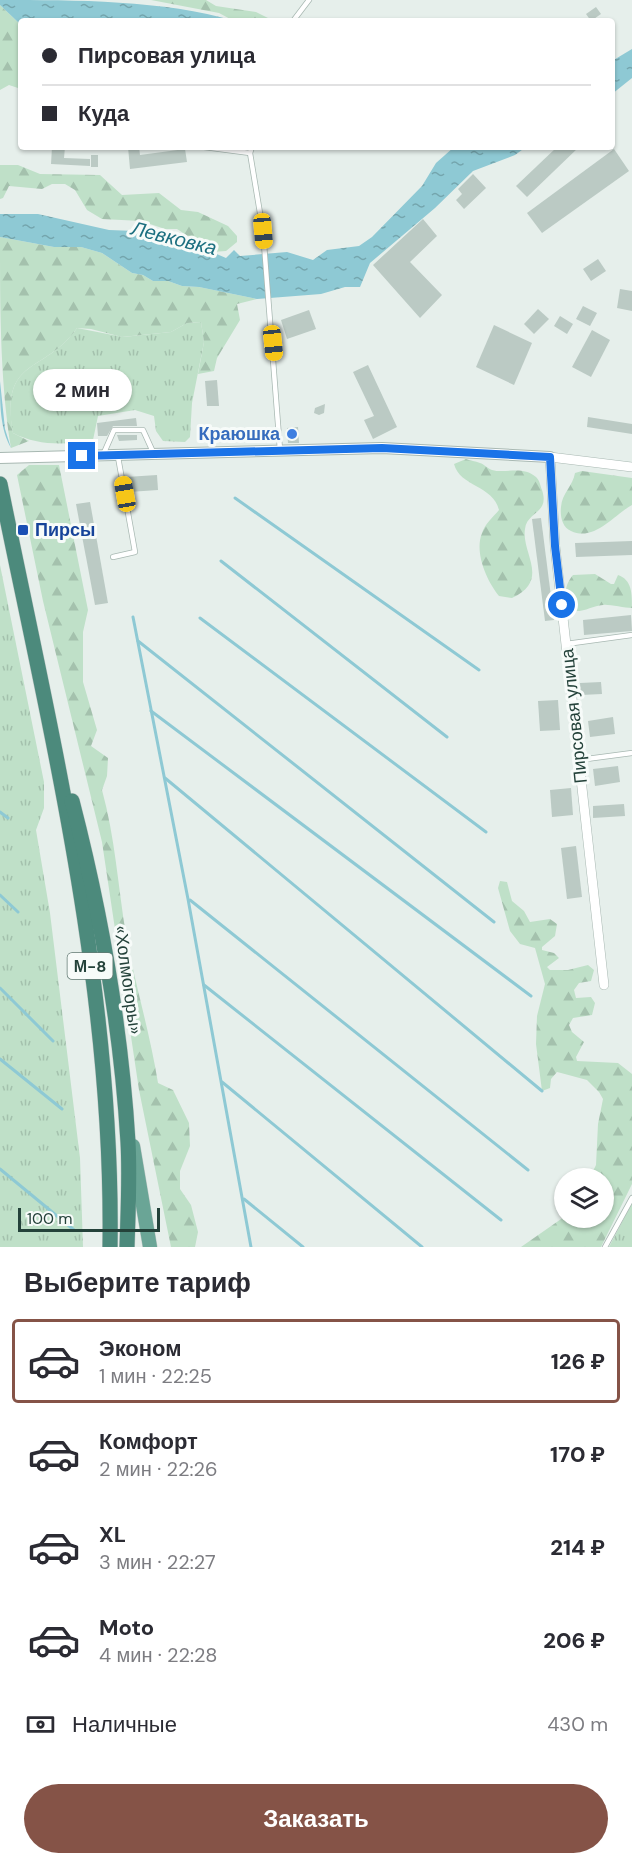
<!DOCTYPE html>
<html lang="ru">
<head>
<meta charset="utf-8">
<style>
  :root { --surface:#fff; --page:#f7f7f7; --text:#2b2b33; --muted:#7c7c81; --line:#e1e1e2; --accent:#855347 }
  body { margin:0; font-family:"DM Sans",sans-serif; background:var(--page); color:var(--text); height:100vh; display:flex; flex-direction:column; font-size:22px; white-space:nowrap }
  * { box-sizing:border-box; margin:0 }
  p { font-size:20px; color:var(--muted) }
  .icon { flex:none; width:33px; height:33px; fill:none; stroke:currentColor; stroke-width:2; stroke-linecap:round; stroke-linejoin:round }
  .map { position:relative; height:1247px; overflow:hidden }
  .side { display:flex; flex-direction:column; background:var(--surface); flex:1 }
  .side>* { flex:none }
  .banner { position:absolute; left:18px; top:18px; width:597px; height:132px; border-radius:6px; box-shadow:0 2px 4px #0004; display:grid; align-content:center; height:132px; padding:0 24px; background:var(--surface) }
  .buttons { position:absolute; left:554px; top:1168px; display:grid; gap:12px }
  .buttons a { display:grid; place-items:center; width:60px; height:60px; border-radius:50%; background:var(--surface); box-shadow:0 2px 4px #0004; font-size:30px }
  .scale { position:absolute; left:18px; bottom:15px; width:142px; box-sizing:border-box; padding-left:6px; border:3px solid #24423a; border-top:0; font-size:16px; line-height:21px; white-space:nowrap; color:#24423a; -webkit-text-stroke:4px #f7fbf9; paint-order:stroke }
  .end { position:absolute; width:27px; height:27px; margin:-14px; border:8px solid #1a73e8; background:#fff; box-shadow:0 0 0 3px #fff }
  .from { border-radius:50% }
  .bubble { position:absolute; height:42px; border-radius:21px; background:var(--surface); box-shadow:0 2px 4px #0004; font-size:20px; font-weight:800; line-height:42px; text-align:center }
  .car { position:absolute; width:18px; height:36px; margin:-18px -9px; border-radius:8px; box-shadow:0 0 4px 2px #0007; background:linear-gradient(#f5c518 24%,#345 0 40%,#f5c518 0 76%,#345 0 86%,#f5c518 0) }
  .banner b { display:flex; align-items:center; gap:21px; height:57px; font-size:22px }
  .banner b+b { border-top:2px solid var(--line) }
  .banner i { width:15px; height:15px; background:var(--text) }
  ul { padding:0; list-style:none }
  li { display:flex; align-items:center; gap:18px; height:84px; margin:0 12px 9px; padding:0 12px; border:3px solid transparent; border-radius:6px }
  li div { flex:1 }
  li b { display:block; font-size:22px }
  li em { font-style:normal; font-weight:800 }
  li.active { border-color:var(--accent) }
  li>.icon { width:54px; height:54px; stroke-width:1.5 }
  h2 { padding:0 24px; font-size:27px; line-height:72px }
  .pay { display:flex; align-items:center; gap:15px; height:66px; padding:0 24px; font-size:22px }
  .pay p { margin-inline-start:auto }
  .button { display:flex; gap:12px; margin-top:auto; padding:12px 24px }
  .button a { flex:1; height:69px; border-radius:36px; background:var(--accent); color:#fff; font-size:24px; font-weight:800; line-height:69px; text-align:center }
  .map>svg:first-child { display:block }
</style>
</head>
<body>
<div class="map">
<svg width="632" height="1247" viewBox="0 0 632 1247">
  <defs>
    <pattern id="grass-tufts" width="24" height="20" patternUnits="userSpaceOnUse" patternTransform="scale(1.5)"><rect width="24" height="20" fill="#bfe0c8"/><path d="M3 7l-1-3M5 7V3M7 7l1-3M15 17l-1-3M17 17v-4M19 17l1-3" fill="none" stroke="#a4c1ad"/></pattern>
    <pattern id="forest-firs" width="22" height="20" patternUnits="userSpaceOnUse" patternTransform="scale(1.5)"><rect width="22" height="20" fill="#bfe0c8"/><path d="M5 1l3.5 6h-7zM16 11l3.5 6h-7z" fill="#a4c1ad"/></pattern>
    <pattern id="water-ripples" width="26" height="14" patternUnits="userSpaceOnUse" patternTransform="scale(1.5)"><rect width="26" height="14" fill="#8ec9d4"/><path d="M2 4q2-2 4 0t4 0M15 11q2-2 4 0t4 0" fill="none" stroke="#74a5ad"/></pattern>
  </defs>
  <rect width="100%" height="100%" fill="#e6efeb"/>
  <g fill="url(#grass-tufts)">
    <path d="M 201,322 L 204,342 L 192,403 L 190,437 L 185,442 L 163,441 L 156,431 L 154,416 L 135,410 L 98,416 L 93,440 C 66,445 38,446 13,433 C 0,356 44,375 77,328 L 123,337 L 171,332 L 187,323 Z"/>
    <polygon points="0,565 44,782 44,808 36,830 50,913 80,1158 83,1247 0,1247"/>
    <polygon points="632,1203 632,1247 609,1247"/>
  </g>
  <g fill="url(#forest-firs)">
    <polygon points="151,0 206,0 216,6 256,12 274,21 234,21 219,13"/>
    <polygon points="0,5 21,25 21,89 9,85 0,90"/>
    <polygon points="0,165 18,165 40,174 100,175 122,195 159,193 181,210 198,212 228,226 237,236 237,242 226,251 212,252 177,229 165,229 141,221 102,219 87,210 75,190 65,184 52,184 42,189 9,186 3,198 0,199"/>
    <path d="M 0,237 L 54,247 L 81,247 L 102,253 L 132,273 L 143,275 L 153,281 L 168,281 L 182,286 L 199,287 L 257,299 L 237,304 L 240,320 L 217,358 L 214,371 L 198,374 L 204,342 L 201,322 L 187,323 L 171,332 L 122,337 L 91,329 L 77,328 C 44,375 0,356 13,433 L 29,441 L 11,448 C 0,382 0,306 0,237 Z"/>
    <path d="M 466,459 C 471,461 475,461 480,463 C 484,464 487,468 492,470 C 506,474 522,465 536,477 C 540,481 540,485 542,490 C 550,514 527,511 525,529 C 521,553 551,580 512,598 L 499,596 C 487,581 474,553 482,533 C 485,524 493,517 499,510 C 493,485 460,487 454,464 Z"/>
    <path d="M 29,465 L 59,465 L 88,610 L 83,632 L 83,682 L 97,730 L 91,746 L 108,758 L 107,776 L 102,790 C 115,837 118,886 126,935 C 135,984 150,1033 158,1083 L 173,1090 L 189,1123 L 190,1146 L 180,1171 L 180,1189 L 191,1205 L 198,1232 L 195,1247 L 171,1247 L 139,1090 L 102,842 L 43,601 L 17,475 Z"/>
    <path d="M 582,471 L 632,478 L 632,505 C 614,515 594,542 571,531 C 562,527 560,516 561,507 C 562,493 573,486 575,473 Z"/>
    <path d="M 595,574 L 611,584 L 614,584 L 618,575 C 632,580 632,593 632,608 C 624,608 608,604 603,605 C 591,606 582,614 569,610 C 562,600 565,584 573,575 Z"/>
    <polygon points="500,881 507,882 512,901 524,911 530,922 550,919 557,924 555,936 542,947 542,950 554,953 559,958 547,967 550,970 568,970 588,965 594,970 591,981 579,983 574,990 576,998 591,997 595,1003 592,1015 573,1018 569,1025 572,1032 584,1042 576,1057 577,1061 618,1063 632,1074 632,1184 601,1247 521,1247 564,1217 603,1218 603,1179 589,1179 596,1165 598,1124 603,1099 599,1092 587,1080 561,1073 557,1072 551,1079 550,1088 542,1091 536,1044 537,1016 545,984 535,948 520,944 510,931 498,888"/>
  </g>
  <g fill="url(#water-ripples)">
    <path d="M 0,0 C 75,0 165,0 234,21 L 21,21 L 21,25 L 0,5 Z"/>
    <polygon points="632,49 632,78 612,94 612,61"/>
    <polygon points="454,147 526,147 515,155 473,171 435,208 370,263 360,287 345,287 321,294 257,299 199,287 182,286 168,281 153,281 143,275 132,273 102,253 81,247 54,247 0,237 0,214 38,214 109,230 136,231 163,237 171,245 188,244 192,249 212,252 226,258 234,250 240,256 287,252 313,260 327,250 359,246 372,237 422,186 436,163"/>
    <path d="M 0,381 L 5,429 L 11,448 C 0,429 0,404 0,381 Z"/>
  </g>
  <g fill="none" stroke-linecap="round" stroke-linejoin="round">
    <g stroke="#8ec9d4" stroke-width="3">
      <polyline points="235,498 479,670"/>
      <polyline points="221,561 447,737"/>
      <polyline points="133,617 188,899 251,1247"/>
      <polyline points="200,618 486,832"/>
      <polyline points="138,641 494,922"/>
      <polyline points="151,711 531,996"/>
      <polyline points="165,778 542,1091"/>
      <polyline points="0,812 8,818"/>
      <polyline points="0,895 18,912"/>
      <polyline points="190,900 528,1170"/>
      <polyline points="204,985 501,1220"/>
      <polyline points="0,988 53,1041"/>
      <polyline points="0,1059 62,1109"/>
      <polyline points="222,1082 422,1247"/>
      <polyline points="0,1169 74,1230"/>
      <polyline points="244,1199 303,1247"/>
    </g>
  </g>
  <g fill="#bbcac4">
    <polygon points="596,7 601,14 591,21 586,14"/>
    <polygon points="52,147 65,147 64,158 90,159 90,166 51,164"/>
    <polygon points="128,147 139,147 140,155 185,149 187,162 130,169"/>
    <polygon points="557,147 579,147 527,197 516,186"/>
    <polygon points="614,149 629,171 542,233 527,213"/>
    <rect x="91" y="155" width="7" height="12"/>
    <polygon points="473,174 486,188 464,209 456,200 462,194 458,189"/>
    <polygon points="423,219 437,236 410,262 442,295 420,318 373,265"/>
    <polygon points="598,259 606,271 591,281 583,269"/>
    <polygon points="620,289 632,291 632,311 617,308"/>
    <polygon points="583,306 597,313 590,326 576,319"/>
    <polygon points="538,309 549,319 534,334 524,324"/>
    <polygon points="309,310 316,329 287,339 281,320"/>
    <polygon points="560,316 573,324 567,334 554,326"/>
    <polygon points="494,325 532,343 514,385 476,367"/>
    <polygon points="592,330 610,340 591,377 572,367"/>
    <polygon points="368,365 397,427 373,439 364,420 374,416 353,372"/>
    <polygon points="217,380 219,406 207,406 205,381"/>
    <polygon points="325,404 324,413 319,415 314,413 315,408"/>
    <polygon points="588,417 632,424 632,434 587,427"/>
    <polygon points="136,418 137,426 113,426 107,436 98,436 97,423"/>
    <polygon points="298,427 299,443 288,443 287,428"/>
    <polygon points="117,435 137,435 137,440 119,441"/>
    <polygon points="157,475 158,490 129,492 126,477"/>
    <polygon points="90,502 108,603 95,605 76,504"/>
    <polygon points="541,518 554,620 545,621 532,519"/>
    <polygon points="632,541 632,555 576,557 575,543"/>
    <polygon points="631,615 632,631 584,635 583,620"/>
    <polygon points="601,682 602,694 581,695 580,683"/>
    <polygon points="558,700 560,730 540,731 538,701"/>
    <polygon points="613,717 615,734 590,737 588,721"/>
    <polygon points="618,766 620,782 595,786 593,769"/>
    <polygon points="571,788 573,815 552,817 550,790"/>
    <polygon points="624,804 625,816 593,818 593,806"/>
    <polygon points="576,846 582,897 567,899 561,848"/>
  </g>
  <g fill="none" stroke-linecap="round" stroke-linejoin="round">
    <g stroke="#a8b8b2" stroke-width="6">
      <g id="service">
        <polyline points="293,21 309,0"/>
        <polyline points="204,147 250,153"/>
        <polyline points="252,147 250,153 263,231 280,450"/>
        <polyline points="103,455 114,430 143,430 153,452"/>
        <polyline points="113,557 135,552 118,457"/>
        <polyline points="566,644 632,635"/>
        <polyline points="579,760 632,753"/>
        <polyline points="605,1247 632,1198"/>
      </g>
    </g>
    <g stroke="#a8b8b2" stroke-width="10">
      <polyline id="minor" points="604,985 555,546 550,457 632,467"/>
    </g>
    <g stroke="#a8b8b2" stroke-width="12">
      <polyline id="tertiary" points="0,458 382,448 550,457"/>
    </g>
    <g stroke="#c2cac8" stroke-width="15">
      <polyline id="primary" points="133,1146 150,1247"/>
    </g>
    <g stroke="#c2cac8" stroke-width="16">
      <g id="trunk">
        <path d="M 0,484 C 51,735 114,989 110,1247"/>
        <path d="M 72,801 C 101,913 121,1027 128,1142 C 130,1177 128,1212 127,1247"/>
      </g>
    </g>
    <use href="#service" stroke="#fff" stroke-width="4.5"/>
    <use href="#minor" stroke="#fff" stroke-width="9"/>
    <use href="#tertiary" stroke="#fff" stroke-width="10"/>
    <use href="#primary" stroke="#6aa596" stroke-width="14"/>
    <use href="#trunk" stroke="#4c8a7c" stroke-width="15"/>
  </g>
  <g fill="none" stroke-linecap="round" stroke-linejoin="round">
    <polyline stroke="#1a73e8" stroke-width="8" points="82,456 382,448 550,457 555,546 562,605"/>
  </g>
  <circle fill="#3f7fe0" stroke="#f7fbf9" stroke-width="2" cx="292" cy="434" r="6"/>
  <rect fill="#1a4fb4" stroke="#f7fbf9" stroke-width="2" x="17" y="524" width="12" height="12" rx="3"/>
  <g text-anchor="middle" dominant-baseline="central" stroke-width="6" stroke-linejoin="round" paint-order="stroke">
    <rect fill="#f7fbf9" stroke="#637a73" stroke-width="1.5" x="67.5" y="953" width="45" height="26" rx="4.5"/>
    <g font-size="16" font-weight="bold" fill="#24423a">
      <text x="90" y="966">М-8</text>
    </g>
    <g font-size="18" font-weight="bold" fill="#366cbe" stroke="#f7fbf9" text-anchor="end">
      <text x="280" y="434">Краюшка</text>
    </g>
    <g font-size="18" font-weight="bold" fill="#164399" stroke="#f7fbf9" text-anchor="start">
      <text x="35" y="530">Пирсы</text>
    </g>
    <g font-size="18" fill="#24423a" stroke="#f7fbf9">
      <text transform="translate(574 716) rotate(-96)">Пирсовая улица</text>
      <text transform="translate(128 980) rotate(82)">«Холмогоры»</text>
    </g>
    <g font-size="20" font-style="italic" fill="#1c6f80" stroke="#f7fbf9">
      <text transform="translate(174 238) rotate(14)">Левковка</text>
    </g>
  </g>
</svg>
<div class="buttons">
<a><svg class="icon" aria-label="layers" viewBox="0 0 24 24"><path d="M12 4l9 5-9 5-9-5zM3 14l9 5 9-5"/></svg></a>
</div>
<div class="scale">100 m</div>
<i class="end from" style="left:562px;top:605px"></i>
<i class="end" style="left:82px;top:456px"></i>
<div class="bubble" style="left:33px;top:369px;width:99px">2 мин</div>
<i class="car" style="left:263px;top:231px;rotate:175deg"></i>
<i class="car" style="left:273px;top:343px;rotate:174deg"></i>
<i class="car" style="left:125px;top:494px;rotate:350deg"></i>
<div class="banner">
<b><i class="from"></i>Пирсовая улица</b>
<b><i></i>Куда</b>
</div>
</div>
<section class="side">
<h2>Выберите тариф</h2>
<ul>
<li class="active"><svg class="icon" aria-label="car" viewBox="0 0 24 24"><path d="M5 17H2v-5l4-1 3-4h7l3 4 3 1v5h-3M9 17h6M6 11h13"/><circle cx="7" cy="17" r="2"/><circle cx="17" cy="17" r="2"/></svg><div><b>Эконом</b><p>1 мин · 22:25</p></div><em>126 ₽</em></li>
<li><svg class="icon" aria-label="car" viewBox="0 0 24 24"><path d="M5 17H2v-5l4-1 3-4h7l3 4 3 1v5h-3M9 17h6M6 11h13"/><circle cx="7" cy="17" r="2"/><circle cx="17" cy="17" r="2"/></svg><div><b>Комфорт</b><p>2 мин · 22:26</p></div><em>170 ₽</em></li>
<li><svg class="icon" aria-label="car" viewBox="0 0 24 24"><path d="M5 17H2v-5l4-1 3-4h7l3 4 3 1v5h-3M9 17h6M6 11h13"/><circle cx="7" cy="17" r="2"/><circle cx="17" cy="17" r="2"/></svg><div><b>XL</b><p>3 мин · 22:27</p></div><em>214 ₽</em></li>
<li><svg class="icon" aria-label="car" viewBox="0 0 24 24"><path d="M5 17H2v-5l4-1 3-4h7l3 4 3 1v5h-3M9 17h6M6 11h13"/><circle cx="7" cy="17" r="2"/><circle cx="17" cy="17" r="2"/></svg><div><b>Moto</b><p>4 мин · 22:28</p></div><em>206 ₽</em></li>
</ul>
<div class="pay"><svg class="icon" aria-label="cash" viewBox="0 0 24 24"><path d="M3 7h18v10H3z"/><circle cx="12" cy="12" r="2"/></svg>Наличные<p>430 m</p></div>
<div class="button"><a>Заказать</a></div>
</section>
</body>
</html>
